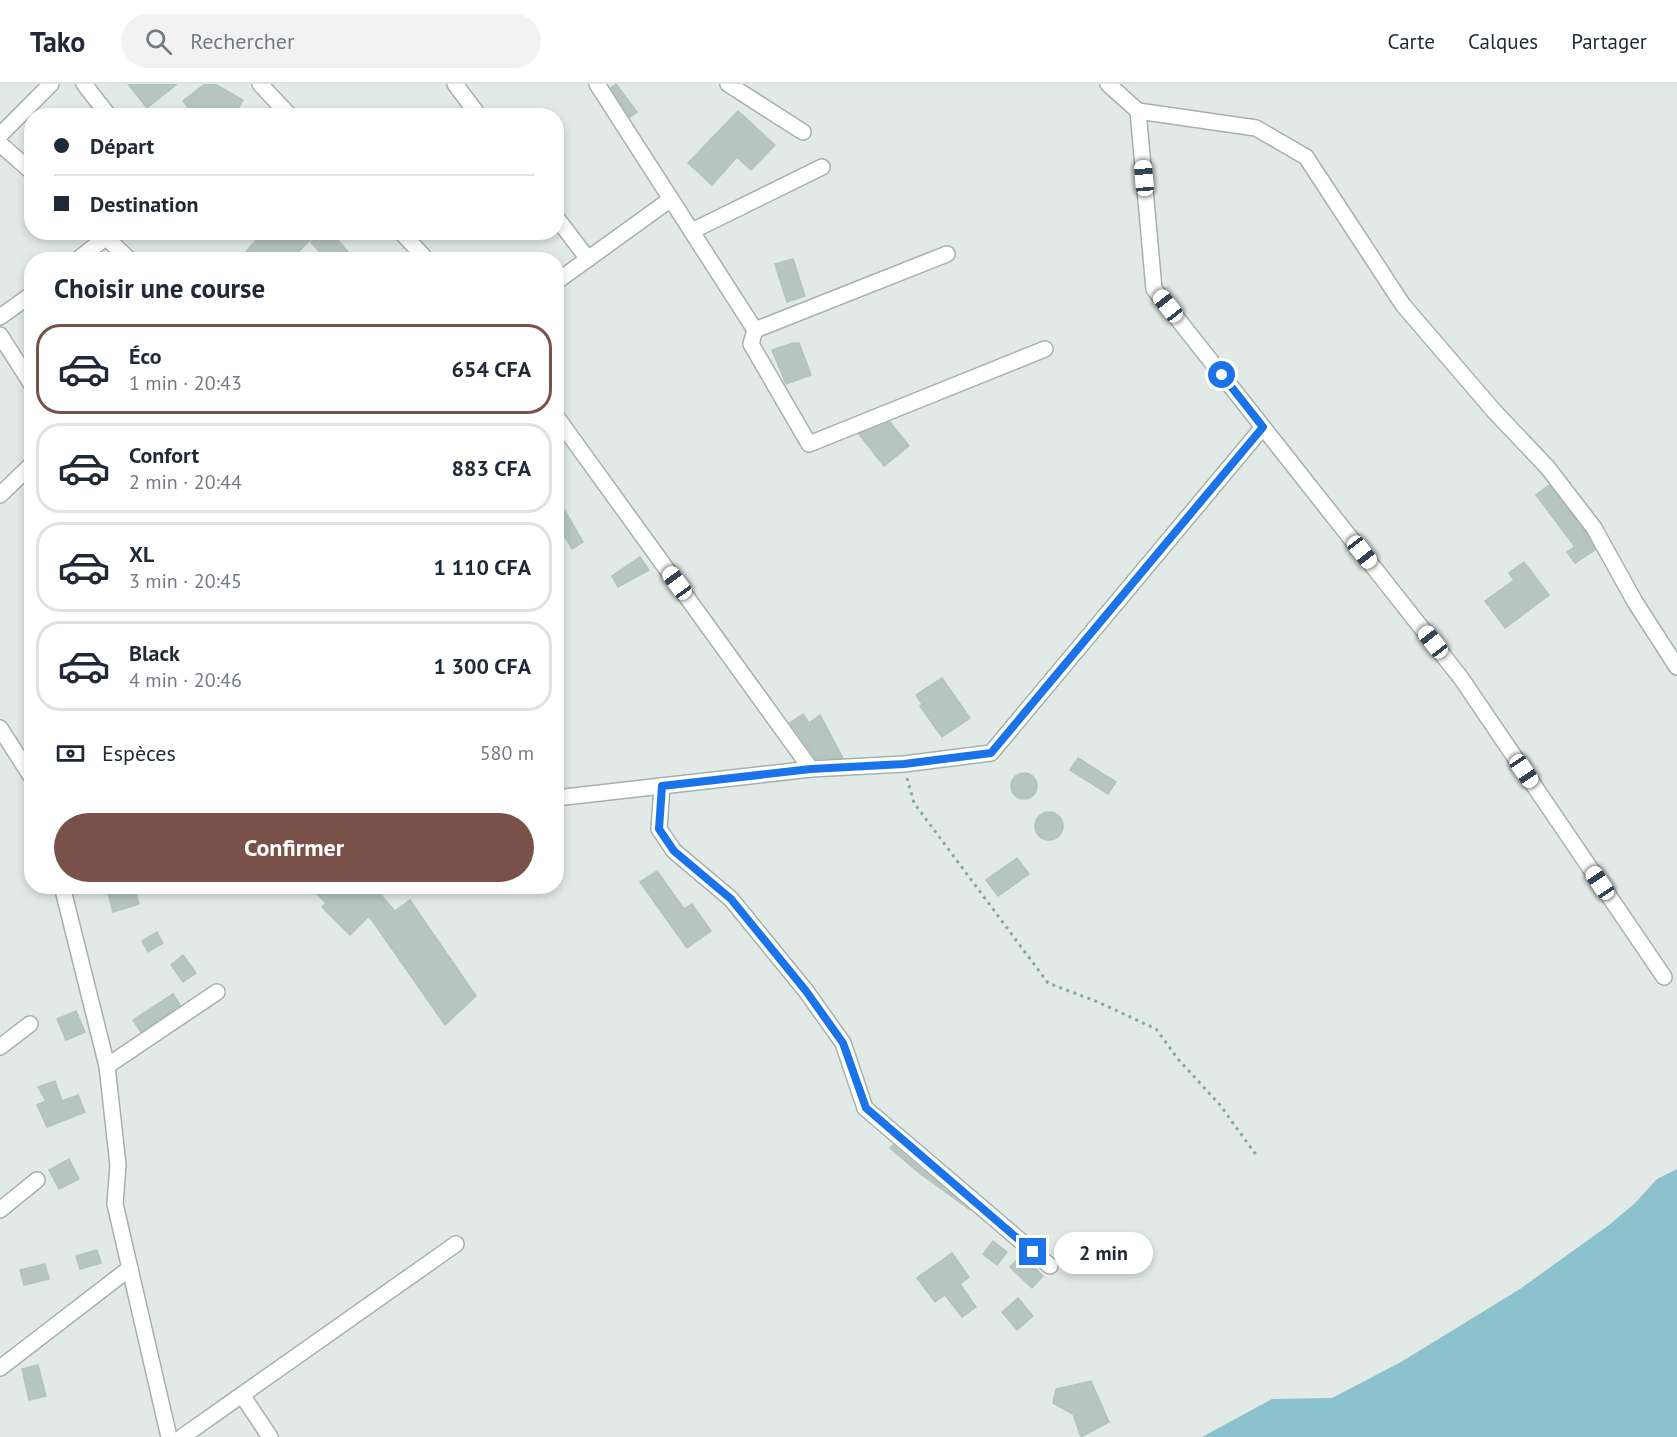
<!DOCTYPE html>
<html lang="fr">
<head>
<meta charset="utf-8">
<style>
  :root { --surface:#fff; --page:#f2f2f3; --text:#1f2937; --muted:#747a83; --line:#e0e1e3; --accent:#7a5149 }
  body { margin:0; font-family:"PT Sans",sans-serif; background:var(--page); color:var(--text); height:100vh; display:flex; flex-direction:column; font-size:22px; white-space:nowrap }
  * { box-sizing:border-box; margin:0 }
  p { font-size:20px; color:var(--muted) }
  .icon { flex:none; width:33px; height:33px; fill:none; stroke:currentColor; stroke-width:2; stroke-linecap:round; stroke-linejoin:round }
  .map { position:relative; flex:1; overflow:hidden }
  .sheet { position:absolute; left:24px; top:168px; width:540px; height:642px; display:flex; flex-direction:column; background:var(--surface); border-radius:24px; box-shadow:0 3px 9px #0003 }
  .sheet>* { flex:none }
  .top-card { position:absolute; left:24px; top:24px; width:540px; height:132px; border-radius:24px; box-shadow:0 3px 9px #0003; display:grid; align-content:center; height:132px; padding:0 30px; background:var(--surface) }
  .end { position:absolute; width:27px; height:27px; margin:-14px; border:8px solid #1a73e8; background:#fff; box-shadow:0 0 0 3px #fff }
  .from { border-radius:50% }
  .bubble { position:absolute; height:42px; border-radius:21px; background:var(--surface); box-shadow:0 3px 9px #0003; font-size:20px; font-weight:700; line-height:42px; text-align:center }
  .car { position:absolute; width:18px; height:36px; margin:-18px -9px; border-radius:8px; box-shadow:0 0 4px 2px #0007; background:linear-gradient(#fff 24%,#345 0 40%,#fff 0 76%,#345 0 86%,#fff 0) }
  .top-card b { display:flex; align-items:center; gap:21px; height:57px; font-size:22px }
  .top-card b+b { border-top:2px solid var(--line) }
  .top-card i { width:15px; height:15px; background:var(--text) }
  ul { padding:0; list-style:none }
  li { display:flex; align-items:center; gap:18px; height:90px; margin:0 12px 9px; padding:0 18px; border:3px solid var(--line); border-radius:24px }
  li div { flex:1 }
  li b { display:block; font-size:22px }
  li em { font-style:normal; font-weight:700 }
  li.selected { border-color:var(--accent) }
  li>.icon { width:54px; height:54px; stroke-width:1.5 }
  h2 { padding:0 30px; font-size:27px; line-height:72px }
  .pay { display:flex; align-items:center; gap:15px; height:66px; padding:0 30px; font-size:22px }
  .pay p { margin-inline-start:auto }
  .action { display:flex; gap:12px; margin-top:auto; padding:12px 30px }
  .action a { flex:1; height:69px; border-radius:36px; background:var(--accent); color:#fff; font-size:24px; font-weight:700; line-height:69px; text-align:center }
  header { display:flex; align-items:center; gap:36px; box-sizing:border-box; height:84px; padding:0 30px; background:var(--surface); border-bottom:2px solid var(--line) }
  header strong { font-size:28px }
  nav { display:flex; gap:33px; margin-inline-start:auto; font-size:21px }
  .search { width:420px; height:54px; background:var(--page); display:flex; align-items:center; gap:15px; box-sizing:border-box; padding:0 21px; border-radius:33px; color:var(--muted); font-size:22px }
  .map>svg:first-child { display:block }
</style>
</head>
<body>
<header>
<strong>Tako</strong>
<div class="search"><svg class="icon" aria-label="search" viewBox="0 0 24 24"><circle cx="10" cy="10" r="6"/><path d="M15 15l6 6"/></svg>Rechercher</div>
<nav><a>Carte</a><a>Calques</a><a>Partager</a></nav>
</header>
<div class="map">
<svg width="1677" height="1353" viewBox="0 0 1677 1353">
  <rect width="100%" height="100%" fill="#e1eae6"/>
  <polygon fill="#8bc2cd" points="1677,1085 1677,1353 1202,1353 1272,1315 1332,1314 1401,1278 1520,1205 1609,1141 1634,1120 1657,1095"/>
  <g fill="#b6c5bf" stroke="#b3c4bd" stroke-width="1.5">
    <polygon points="128,0 177,0 147,24"/>
    <polygon points="205,0 215,0 243,16 234,32 195,32 183,17"/>
    <polygon points="616,0 637,28 630,33 611,4"/>
    <polygon points="738,27 775,61 751,86 737,73 712,101 688,79"/>
    <polygon points="263,148 302,148 310,156 291,176 239,176"/>
    <polygon points="322,148 331,148 355,176 327,176 311,158"/>
    <polygon points="793,175 805,212 787,218 775,180"/>
    <polygon points="793,259 799,259 811,291 786,300 772,266"/>
    <polygon points="890,338 909,362 884,382 859,350"/>
    <polygon points="1549,401 1586,449 1595,466 1575,479 1567,468 1575,463 1536,411"/>
    <polygon points="556,411 583,458 572,465 556,437"/>
    <polygon points="640,473 649,486 618,503 612,492"/>
    <polygon points="1524,478 1549,511 1505,544 1485,517 1514,496 1509,489"/>
    <polygon points="942,594 970,634 942,653 920,622 922,620 916,611"/>
    <polygon points="803,630 809,639 820,631 843,674 816,675 790,639"/>
    <polygon points="1078,674 1116,698 1108,710 1070,686"/>
    <circle cx="1024" cy="702" r="13"/>
    <circle cx="1049" cy="742" r="14"/>
    <polygon points="1017,774 1029,790 998,812 986,796"/>
    <polygon points="657,787 684,825 692,820 711,847 687,864 640,798"/>
    <polygon points="106,802 134,802 139,820 113,828"/>
    <polygon points="309,802 373,802 395,827 410,816 476,912 445,941 369,832 350,851 322,823 326,819"/>
    <polygon points="157,848 163,859 148,868 142,857"/>
    <polygon points="183,871 196,889 183,898 171,881"/>
    <polygon points="173,910 180,921 141,948 133,936"/>
    <polygon points="76,927 85,948 66,956 57,935"/>
    <polygon points="55,997 62,1017 78,1011 85,1028 47,1043 37,1021 46,1017 38,1003"/>
    <polygon points="893,1061 970,1126 918,1088 890,1064"/>
    <polygon points="69,1075 79,1095 59,1105 49,1086"/>
    <polygon points="993,1157 1007,1168 997,1181 983,1170"/>
    <polygon points="97,1166 101,1179 80,1185 76,1172"/>
    <polygon points="952,1169 969,1193 960,1200 976,1223 962,1233 945,1211 935,1218 917,1194"/>
    <polygon points="1022,1171 1043,1192 1032,1204 1010,1183"/>
    <polygon points="45,1180 49,1195 24,1201 20,1186"/>
    <polygon points="1018,1214 1033,1232 1017,1246 1002,1228"/>
    <polygon points="38,1281 46,1312 29,1316 22,1285"/>
    <polygon points="1091,1297 1109,1338 1081,1353 1073,1330 1053,1319 1056,1305"/>
  </g>
  <g fill="none" stroke-linecap="round" stroke-linejoin="round">
    <g stroke="#a4b2ad" stroke-width="18">
      <g id="minor">
        <polyline points="84,0 109,32"/>
        <polyline points="260,0 290,32"/>
        <polyline points="455,0 479,32"/>
        <polyline points="597,0 755,246"/>
        <polyline points="728,0 803,48"/>
        <polyline points="1108,0 1138,27 1256,44 1306,73 1403,221 1494,327 1548,384 1594,444 1635,518 1677,583"/>
        <polyline points="1138,27 1154,205 1461,594 1664,893"/>
        <polyline points="0,51 51,0"/>
        <polyline points="0,60 32,88"/>
        <polyline points="556,133 588,175"/>
        <polyline points="692,147 822,83"/>
        <polyline points="100,148 130,176"/>
        <polyline points="401,148 427,176"/>
        <polyline points="947,170 755,246 751,260 809,360 1045,265"/>
        <polyline points="77,176 113,148"/>
        <polyline points="556,198 671,115"/>
        <polyline points="0,233 32,210"/>
        <polyline points="0,251 32,301"/>
        <polyline points="556,332 811,685"/>
        <polyline points="0,411 32,380"/>
        <polyline points="0,644 32,694"/>
        <polyline points="662,702 659,745 674,767 731,815 806,907 843,959 865,1024 1050,1182"/>
        <polyline points="556,714 811,685 904,680 991,669 1263,343"/>
        <polyline points="62,802 107,982 118,1081 115,1120 169,1353"/>
        <polyline points="0,963 30,940"/>
        <polyline points="107,982 217,908"/>
        <polyline points="0,1126 37,1096"/>
        <polyline points="0,1284 130,1184"/>
        <polyline points="242,1311 270,1353"/>
        <polyline points="182,1353 456,1160"/>
      </g>
    </g>
    <polyline stroke="#83aca0" stroke-width="3" stroke-dasharray="3 4.5" stroke-linecap="butt" points="907,694 914,719 1048,899 1098,918 1156,945 1178,975 1220,1021 1257,1072"/>
    <use href="#minor" stroke="#fff" stroke-width="15"/>
  </g>
  <g fill="none" stroke-linecap="round" stroke-linejoin="round">
    <polyline stroke="#1a73e8" stroke-width="8" points="1033,1168 866,1024 843,959 806,907 731,815 674,767 659,745 662,702 811,685 904,680 991,669 1263,343 1222,291"/>
  </g>
</svg>
<i class="end from" style="left:1222px;top:291px"></i>
<i class="end" style="left:1033px;top:1168px"></i>
<div class="bubble" style="left:1054px;top:1148px;width:99px">2 min</div>
<i class="car" style="left:1144px;top:94px;rotate:355deg"></i>
<i class="car" style="left:1168px;top:222px;rotate:322deg"></i>
<i class="car" style="left:1362px;top:468px;rotate:142deg"></i>
<i class="car" style="left:677px;top:499px;rotate:324deg"></i>
<i class="car" style="left:1433px;top:558px;rotate:322deg"></i>
<i class="car" style="left:1524px;top:687px;rotate:146deg"></i>
<i class="car" style="left:1600px;top:799px;rotate:326deg"></i>
<div class="top-card">
<b><i class="from"></i>Départ</b>
<b><i></i>Destination</b>
</div>
<section class="sheet">
<h2>Choisir une course</h2>
<ul>
<li class="selected"><svg class="icon" aria-label="car" viewBox="0 0 24 24"><path d="M5 17H2v-5l4-1 3-4h7l3 4 3 1v5h-3M9 17h6M6 11h13"/><circle cx="7" cy="17" r="2"/><circle cx="17" cy="17" r="2"/></svg><div><b>Éco</b><p>1 min · 20:43</p></div><em>654 CFA</em></li>
<li><svg class="icon" aria-label="car" viewBox="0 0 24 24"><path d="M5 17H2v-5l4-1 3-4h7l3 4 3 1v5h-3M9 17h6M6 11h13"/><circle cx="7" cy="17" r="2"/><circle cx="17" cy="17" r="2"/></svg><div><b>Confort</b><p>2 min · 20:44</p></div><em>883 CFA</em></li>
<li><svg class="icon" aria-label="car" viewBox="0 0 24 24"><path d="M5 17H2v-5l4-1 3-4h7l3 4 3 1v5h-3M9 17h6M6 11h13"/><circle cx="7" cy="17" r="2"/><circle cx="17" cy="17" r="2"/></svg><div><b>XL</b><p>3 min · 20:45</p></div><em>1 110 CFA</em></li>
<li><svg class="icon" aria-label="car" viewBox="0 0 24 24"><path d="M5 17H2v-5l4-1 3-4h7l3 4 3 1v5h-3M9 17h6M6 11h13"/><circle cx="7" cy="17" r="2"/><circle cx="17" cy="17" r="2"/></svg><div><b>Black</b><p>4 min · 20:46</p></div><em>1 300 CFA</em></li>
</ul>
<div class="pay"><svg class="icon" aria-label="cash" viewBox="0 0 24 24"><path d="M3 7h18v10H3z"/><circle cx="12" cy="12" r="2"/></svg>Espèces<p>580 m</p></div>
<div class="action"><a>Confirmer</a></div>
</section>
</div>
</body>
</html>
